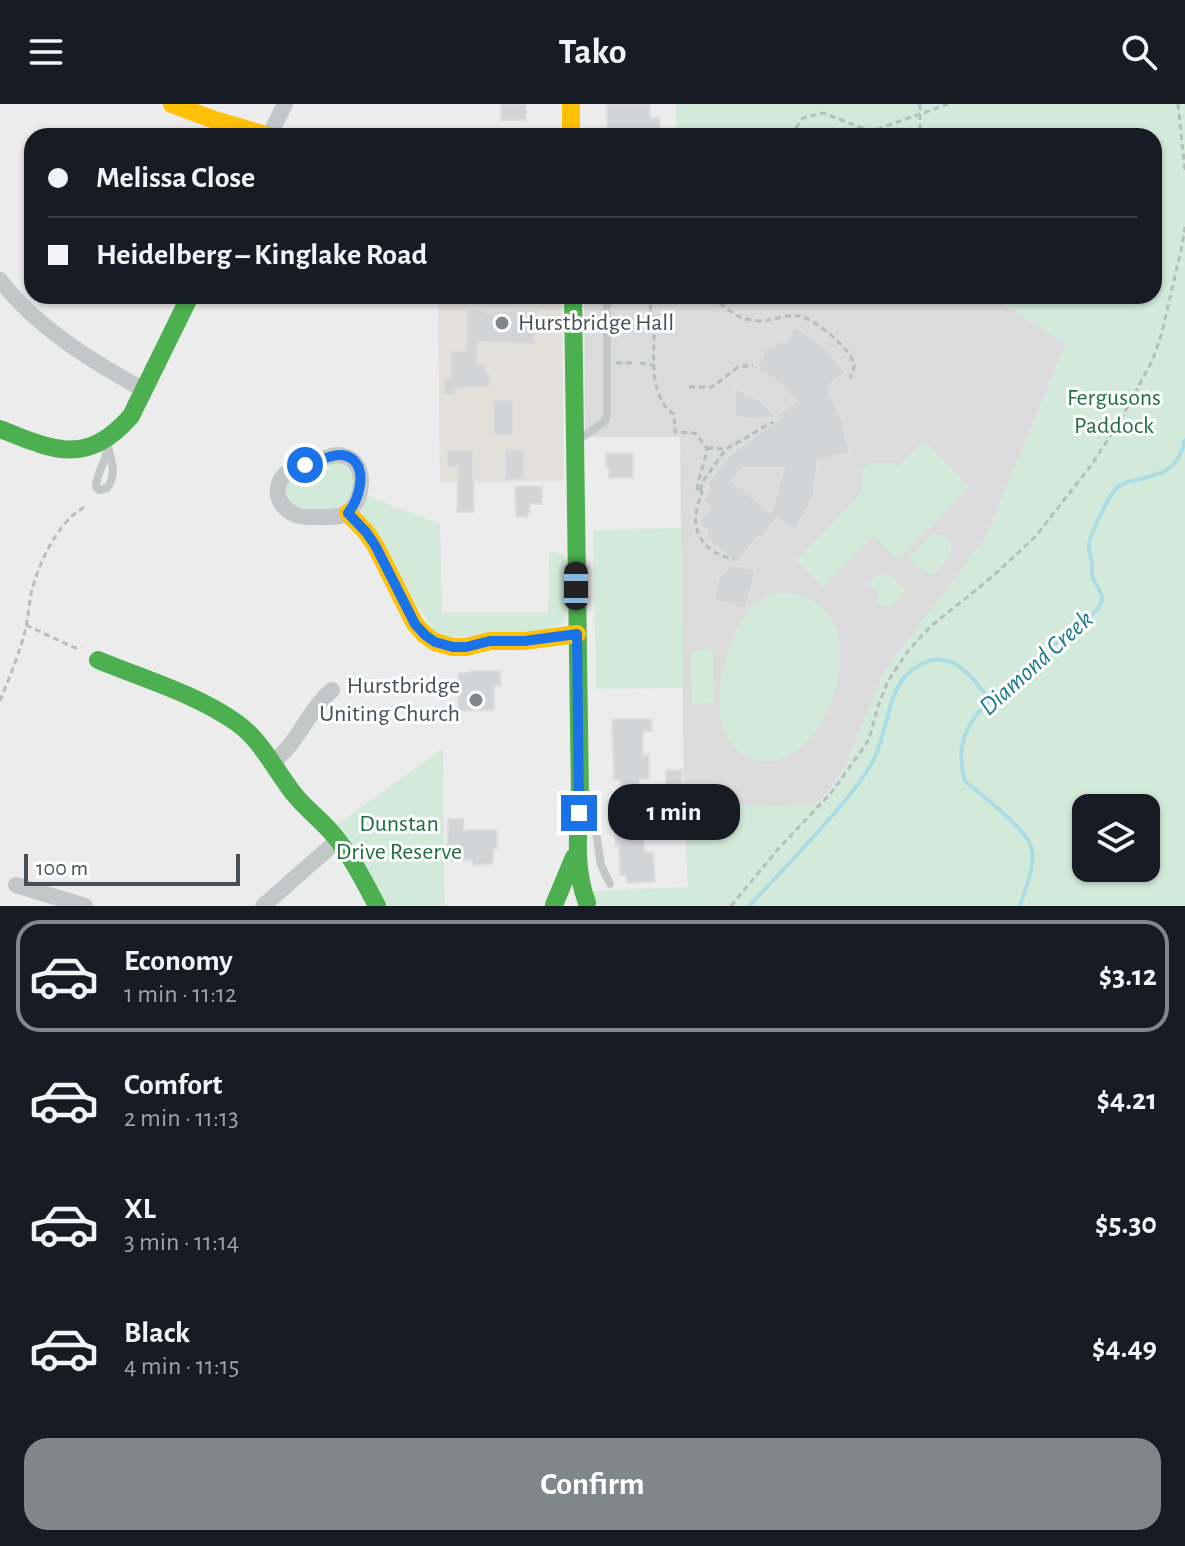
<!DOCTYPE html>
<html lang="en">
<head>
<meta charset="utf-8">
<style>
  :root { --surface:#171b24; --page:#242831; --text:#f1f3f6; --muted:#9ea1a6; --line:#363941; --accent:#80878a }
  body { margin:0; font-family:"Alegreya Sans",sans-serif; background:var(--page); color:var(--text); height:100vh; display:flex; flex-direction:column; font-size:30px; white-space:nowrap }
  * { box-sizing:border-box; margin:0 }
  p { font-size:26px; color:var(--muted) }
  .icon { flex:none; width:44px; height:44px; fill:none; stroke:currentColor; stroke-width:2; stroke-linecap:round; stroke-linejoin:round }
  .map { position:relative; height:802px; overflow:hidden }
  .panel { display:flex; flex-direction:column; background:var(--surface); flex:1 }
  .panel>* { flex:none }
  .banner { position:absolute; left:24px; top:24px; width:1138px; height:176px; border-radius:24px; box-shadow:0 2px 6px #0004; display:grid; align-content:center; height:176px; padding:0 24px; background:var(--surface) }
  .controls { position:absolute; left:1072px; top:690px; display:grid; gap:16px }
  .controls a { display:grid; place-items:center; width:88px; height:88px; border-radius:16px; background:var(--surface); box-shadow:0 2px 6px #0004; font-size:40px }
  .scale { position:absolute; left:24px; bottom:20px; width:216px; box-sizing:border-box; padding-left:8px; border:4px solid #465056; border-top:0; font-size:22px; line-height:28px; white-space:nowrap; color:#465056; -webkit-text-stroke:6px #fff; paint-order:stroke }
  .end { position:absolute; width:36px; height:36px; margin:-18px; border:10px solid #1a73e8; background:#fff; box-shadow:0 0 0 4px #fff }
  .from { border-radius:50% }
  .bubble { position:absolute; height:56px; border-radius:24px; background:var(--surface); box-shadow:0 2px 6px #0004; font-size:26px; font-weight:600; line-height:56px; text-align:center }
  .car { position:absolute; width:24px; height:48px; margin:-24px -12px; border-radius:10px; box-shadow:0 0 6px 2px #0007; background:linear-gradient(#222 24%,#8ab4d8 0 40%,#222 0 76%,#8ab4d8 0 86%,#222 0) }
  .banner b { display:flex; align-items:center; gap:28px; height:76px; font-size:30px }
  .banner b+b { border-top:2px solid var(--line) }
  .banner i { width:20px; height:20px; background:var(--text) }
  ul { padding:14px 0 0; list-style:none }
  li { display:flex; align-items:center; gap:24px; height:112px; margin:0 16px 12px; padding:0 8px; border:4px solid transparent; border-radius:24px }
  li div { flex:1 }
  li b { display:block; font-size:30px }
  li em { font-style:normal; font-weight:600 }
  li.current { border-color:var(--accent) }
  li>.icon { width:72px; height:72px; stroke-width:1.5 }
  .button { display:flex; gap:16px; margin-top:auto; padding:16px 24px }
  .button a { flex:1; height:92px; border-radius:24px; background:var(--accent); color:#fff; font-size:32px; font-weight:600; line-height:92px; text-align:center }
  header { display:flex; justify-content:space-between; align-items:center; height:104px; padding:0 24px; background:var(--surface); font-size:36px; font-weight:600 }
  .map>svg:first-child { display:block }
</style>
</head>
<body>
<header><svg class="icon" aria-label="menu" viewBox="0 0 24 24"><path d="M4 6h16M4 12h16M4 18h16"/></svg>Tako<svg class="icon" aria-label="search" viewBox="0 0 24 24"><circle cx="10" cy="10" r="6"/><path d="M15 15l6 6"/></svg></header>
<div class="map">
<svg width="1185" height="802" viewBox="0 0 1185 802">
  <rect width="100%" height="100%" fill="#edecec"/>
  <polygon fill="#e3dfd9" points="438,192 562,192 564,377 440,378"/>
  <polygon fill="#dbdbdb" points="584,192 989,192 1066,239 986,433 885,566 843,666 831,684 816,700 684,704 680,333 585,333"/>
  <g fill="#d3eada" fill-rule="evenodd">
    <path d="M 676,0 L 1185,0 L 1185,802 L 598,802 L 588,787 L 688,783 L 684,704 L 816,700 L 832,683 L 843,666 L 885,566 L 986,433 L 1066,240 L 989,192 L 1154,192 L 1154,32 L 676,32 ZM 1086,704 L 1146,704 L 1146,764 L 1086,764 Z"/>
    <polygon points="924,337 969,383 898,456 873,432 823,483 796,456 861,389 862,366 868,359 894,359 898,363"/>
    <path d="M 334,358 L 349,358 C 356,379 356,388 341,405 L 305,407 L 287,399 L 285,384 L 291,373 Z"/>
    <path d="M 363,390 L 440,420 L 442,509 L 548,509 L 549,448 L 564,450 L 565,454 L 566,512 C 564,517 564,519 559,522 C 539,534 463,532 437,533 L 363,415 L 360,402 Z"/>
    <polygon points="681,424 683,584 596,585 593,426"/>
    <polygon points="931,430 944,431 950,436 951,450 932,472 918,463 909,452"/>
    <polygon points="887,469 906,487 893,501 882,501 877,497 878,491 869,481 871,474"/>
    <path d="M 781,489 C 900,491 816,707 738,647 C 702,619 724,528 754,501 C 762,494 771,491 781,489 Z"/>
    <polygon points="713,546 714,599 692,600 691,547"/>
    <polygon points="443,644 445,802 383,802 334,723"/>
  </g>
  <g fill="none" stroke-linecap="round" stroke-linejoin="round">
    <g stroke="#abdce4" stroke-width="4">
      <path d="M 749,802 C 772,778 794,754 816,730 C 836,707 858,684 873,657 C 891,624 884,574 926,558 C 955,547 975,576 989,596"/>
      <path d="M 1020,802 C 1025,785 1035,764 1032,746 C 1029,726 981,691 965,677 C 953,635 971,613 1001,585 C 1013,574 1025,563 1038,552 C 1059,536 1083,522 1100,502 C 1106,488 1097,486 1093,474 C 1091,469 1092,466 1092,462 C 1092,455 1089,449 1089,443 C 1088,433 1108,395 1114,387 C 1120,379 1127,378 1136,376 C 1164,369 1178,366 1185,336"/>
    </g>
  </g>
  <g fill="#d3d4d5" stroke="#dededf" stroke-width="2" fill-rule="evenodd">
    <rect x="501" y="0" width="25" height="16"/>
    <polygon points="607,0 650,0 650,14 659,14 660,25 607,27"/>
    <polygon points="466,205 484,205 484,208 538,206 538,229 535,229 535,240 478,238 477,260 486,260 486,270 490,270 490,283 465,283 464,286 455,285 455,291 444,291 444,275 450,275 450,247 466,247"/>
    <path d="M 795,222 L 824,243 L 846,269 L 831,280 L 832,282 L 828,286 L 842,314 L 850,350 L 831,352 L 831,354 L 818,357 L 813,394 L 795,427 L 777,414 L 761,435 L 758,433 L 737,459 L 704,433 L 708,427 L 698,419 L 711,403 L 703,397 L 710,383 L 707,380 L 731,349 L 781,314 L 743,315 L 743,313 L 735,313 L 735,284 L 763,298 L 776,312 L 796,297 L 780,280 L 757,266 L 768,240 L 775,243 L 779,236 L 785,239 ZM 743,364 L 784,364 L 771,408 L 732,377 Z"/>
    <rect x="493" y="296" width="20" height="35"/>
    <polygon points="505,345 524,346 524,375 505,376"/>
    <polygon points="447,346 473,346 474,408 457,408 458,363 447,363"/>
    <polygon points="606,349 633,349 633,374 609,374 609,363 606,363"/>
    <polygon points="515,382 542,382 542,400 530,400 530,410 527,410 527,413 516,413"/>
    <polygon points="730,460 756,466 746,505 713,496 719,473"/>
    <polygon points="469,567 500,567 501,582 494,582 494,606 458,607 458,569 469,569"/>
    <polygon points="612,615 652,615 652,627 643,627 643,651 649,650 649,675 639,675 639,707 645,706 646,726 643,726 645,748 653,748 655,778 627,779 626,771 620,771 619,742 616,742 614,707 620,707 620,676 614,676"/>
    <rect x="666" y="666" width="16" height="24"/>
    <polygon points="448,715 463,715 464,726 497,726 497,745 493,745 493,760 473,761 472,756 447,757"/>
  </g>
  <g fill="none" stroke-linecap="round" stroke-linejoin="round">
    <g stroke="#b4beba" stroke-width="3" stroke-dasharray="6 4" stroke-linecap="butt">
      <polyline points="920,0 920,32"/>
      <polyline points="1178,0 1185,67"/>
      <polyline points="790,32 803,14 823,9 862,24 868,29"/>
      <polyline points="858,32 948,0"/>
      <path d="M 645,192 C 663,219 646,259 659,291 C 663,299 666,305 674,310 L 675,328 L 695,329 L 707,344 C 705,359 698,373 697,387 L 700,386 L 704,376 L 726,345 L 773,318"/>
      <polyline points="677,192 706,198 716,198"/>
      <path d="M 713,192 C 731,211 747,221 774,215 C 782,213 791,210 799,212 C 814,214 854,247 854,262 C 854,265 852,271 850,274"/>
      <polyline points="616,259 632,259"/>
      <polyline points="640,259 653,261"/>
      <polyline points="689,283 712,283 738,263 753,261"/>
      <polyline points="707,344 726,345"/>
      <path d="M 701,385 L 702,390 C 687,421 699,448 734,455"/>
      <polyline points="26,521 75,544 81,542"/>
      <path d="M 0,597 C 9,574 19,551 25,527 C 28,515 29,502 31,490 C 37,462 59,415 85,403"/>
      <polyline points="731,802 779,744 831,689 864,643 869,635 878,602 888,577 908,547 930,523 992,473 1035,433 1090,363 1120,317 1153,255 1162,228 1182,142 1185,123"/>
    </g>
    <g stroke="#c4c7c7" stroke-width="8">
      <polyline points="581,334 605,317 607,311 607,192"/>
      <path d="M 108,343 C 112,357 117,372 107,384 L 99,386 L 96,383 C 96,370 106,358 108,341"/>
      <polyline points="587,701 594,715 601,761 610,780"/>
    </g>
    <g stroke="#c4c7c7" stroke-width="16">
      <polyline points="269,32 285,0"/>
      <path d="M 0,176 C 36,223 93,258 144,286"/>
      <path d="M 335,351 C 371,350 365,400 345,410 C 335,415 319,412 308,413 C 281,413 266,384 289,367 C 295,362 326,354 335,351 Z"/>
      <path d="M 273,658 C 299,638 308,606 332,586"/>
      <polyline points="16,781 85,802"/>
      <polyline points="263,802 338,736"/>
    </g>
    <g stroke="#4caf50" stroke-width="18">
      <path d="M 573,192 L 580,693 C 578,730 574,764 587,799"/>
      <path d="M 0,325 C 55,347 87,362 131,312 L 190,192"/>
      <path d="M 98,556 C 144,575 196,590 237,619 C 262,637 275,666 294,690 C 305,704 320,715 332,729 C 351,751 364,777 377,802"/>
      <polyline points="554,801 574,753"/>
    </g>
    <g stroke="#ffc107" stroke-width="18">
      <polyline points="172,0 212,15 269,32"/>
      <polyline points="571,0 571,32"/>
      <polyline points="348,409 366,428 375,441 415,520 425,531 435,538 453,543 466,543 490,537 524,537 577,530"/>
    </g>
  </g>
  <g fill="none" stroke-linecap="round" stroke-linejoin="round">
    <path stroke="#1a73e8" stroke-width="10" d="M 305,361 C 317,358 330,350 342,351 C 370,355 361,394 348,409 L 366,428 L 375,441 L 415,520 L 425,531 L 435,538 L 453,543 L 466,543 L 490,537 L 524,537 L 577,530 L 579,709"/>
  </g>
  <g fill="#80878a" stroke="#fff" stroke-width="3">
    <circle cx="502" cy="219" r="8"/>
    <circle cx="476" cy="596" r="8"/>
  </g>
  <g text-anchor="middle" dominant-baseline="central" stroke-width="6" stroke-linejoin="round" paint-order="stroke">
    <g font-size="24" fill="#465056" stroke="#fff" text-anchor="start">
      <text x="518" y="219">Hurstbridge Hall</text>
      <text x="460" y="582" text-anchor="end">Hurstbridge<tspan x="460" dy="28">Uniting Church</tspan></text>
    </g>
    <g font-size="24" fill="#206e42" stroke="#fff">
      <text x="1114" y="294">Fergusons<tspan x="1114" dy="28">Paddock</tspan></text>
      <text x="399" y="720">Dunstan<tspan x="399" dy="28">Drive Reserve</tspan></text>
    </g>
    <g font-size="26" font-style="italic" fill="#1a7c8d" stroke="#fff">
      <text transform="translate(1036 559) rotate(-42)">Diamond Creek</text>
    </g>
  </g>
</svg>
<div class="controls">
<a><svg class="icon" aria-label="layers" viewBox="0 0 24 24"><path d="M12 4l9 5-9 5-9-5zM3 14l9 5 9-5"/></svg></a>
</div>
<div class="scale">100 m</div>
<i class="end from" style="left:305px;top:361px"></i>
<i class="end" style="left:579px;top:709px"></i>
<div class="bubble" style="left:608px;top:680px;width:132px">1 min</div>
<i class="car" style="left:576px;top:482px;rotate:0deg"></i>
<div class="banner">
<b><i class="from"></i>Melissa Close</b>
<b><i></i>Heidelberg – Kinglake Road</b>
</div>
</div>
<section class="panel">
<ul>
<li class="current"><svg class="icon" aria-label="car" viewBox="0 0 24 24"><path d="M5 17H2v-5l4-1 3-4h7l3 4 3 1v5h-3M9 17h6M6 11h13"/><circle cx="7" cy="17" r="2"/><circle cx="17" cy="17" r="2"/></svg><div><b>Economy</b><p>1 min · 11:12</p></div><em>$3.12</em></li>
<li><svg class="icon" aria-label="car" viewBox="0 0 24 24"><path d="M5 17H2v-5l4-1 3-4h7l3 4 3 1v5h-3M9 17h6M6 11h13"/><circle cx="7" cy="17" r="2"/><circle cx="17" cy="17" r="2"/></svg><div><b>Comfort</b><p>2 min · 11:13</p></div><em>$4.21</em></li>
<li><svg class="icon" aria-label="car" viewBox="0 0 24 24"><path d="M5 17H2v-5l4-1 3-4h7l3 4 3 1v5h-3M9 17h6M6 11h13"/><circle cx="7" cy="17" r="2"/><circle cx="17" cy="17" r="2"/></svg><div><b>XL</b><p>3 min · 11:14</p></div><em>$5.30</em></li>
<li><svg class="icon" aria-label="car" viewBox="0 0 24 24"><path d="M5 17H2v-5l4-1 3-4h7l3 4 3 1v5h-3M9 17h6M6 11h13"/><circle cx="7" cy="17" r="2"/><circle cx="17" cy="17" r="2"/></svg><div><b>Black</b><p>4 min · 11:15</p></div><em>$4.49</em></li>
</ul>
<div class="button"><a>Confirm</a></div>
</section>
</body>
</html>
